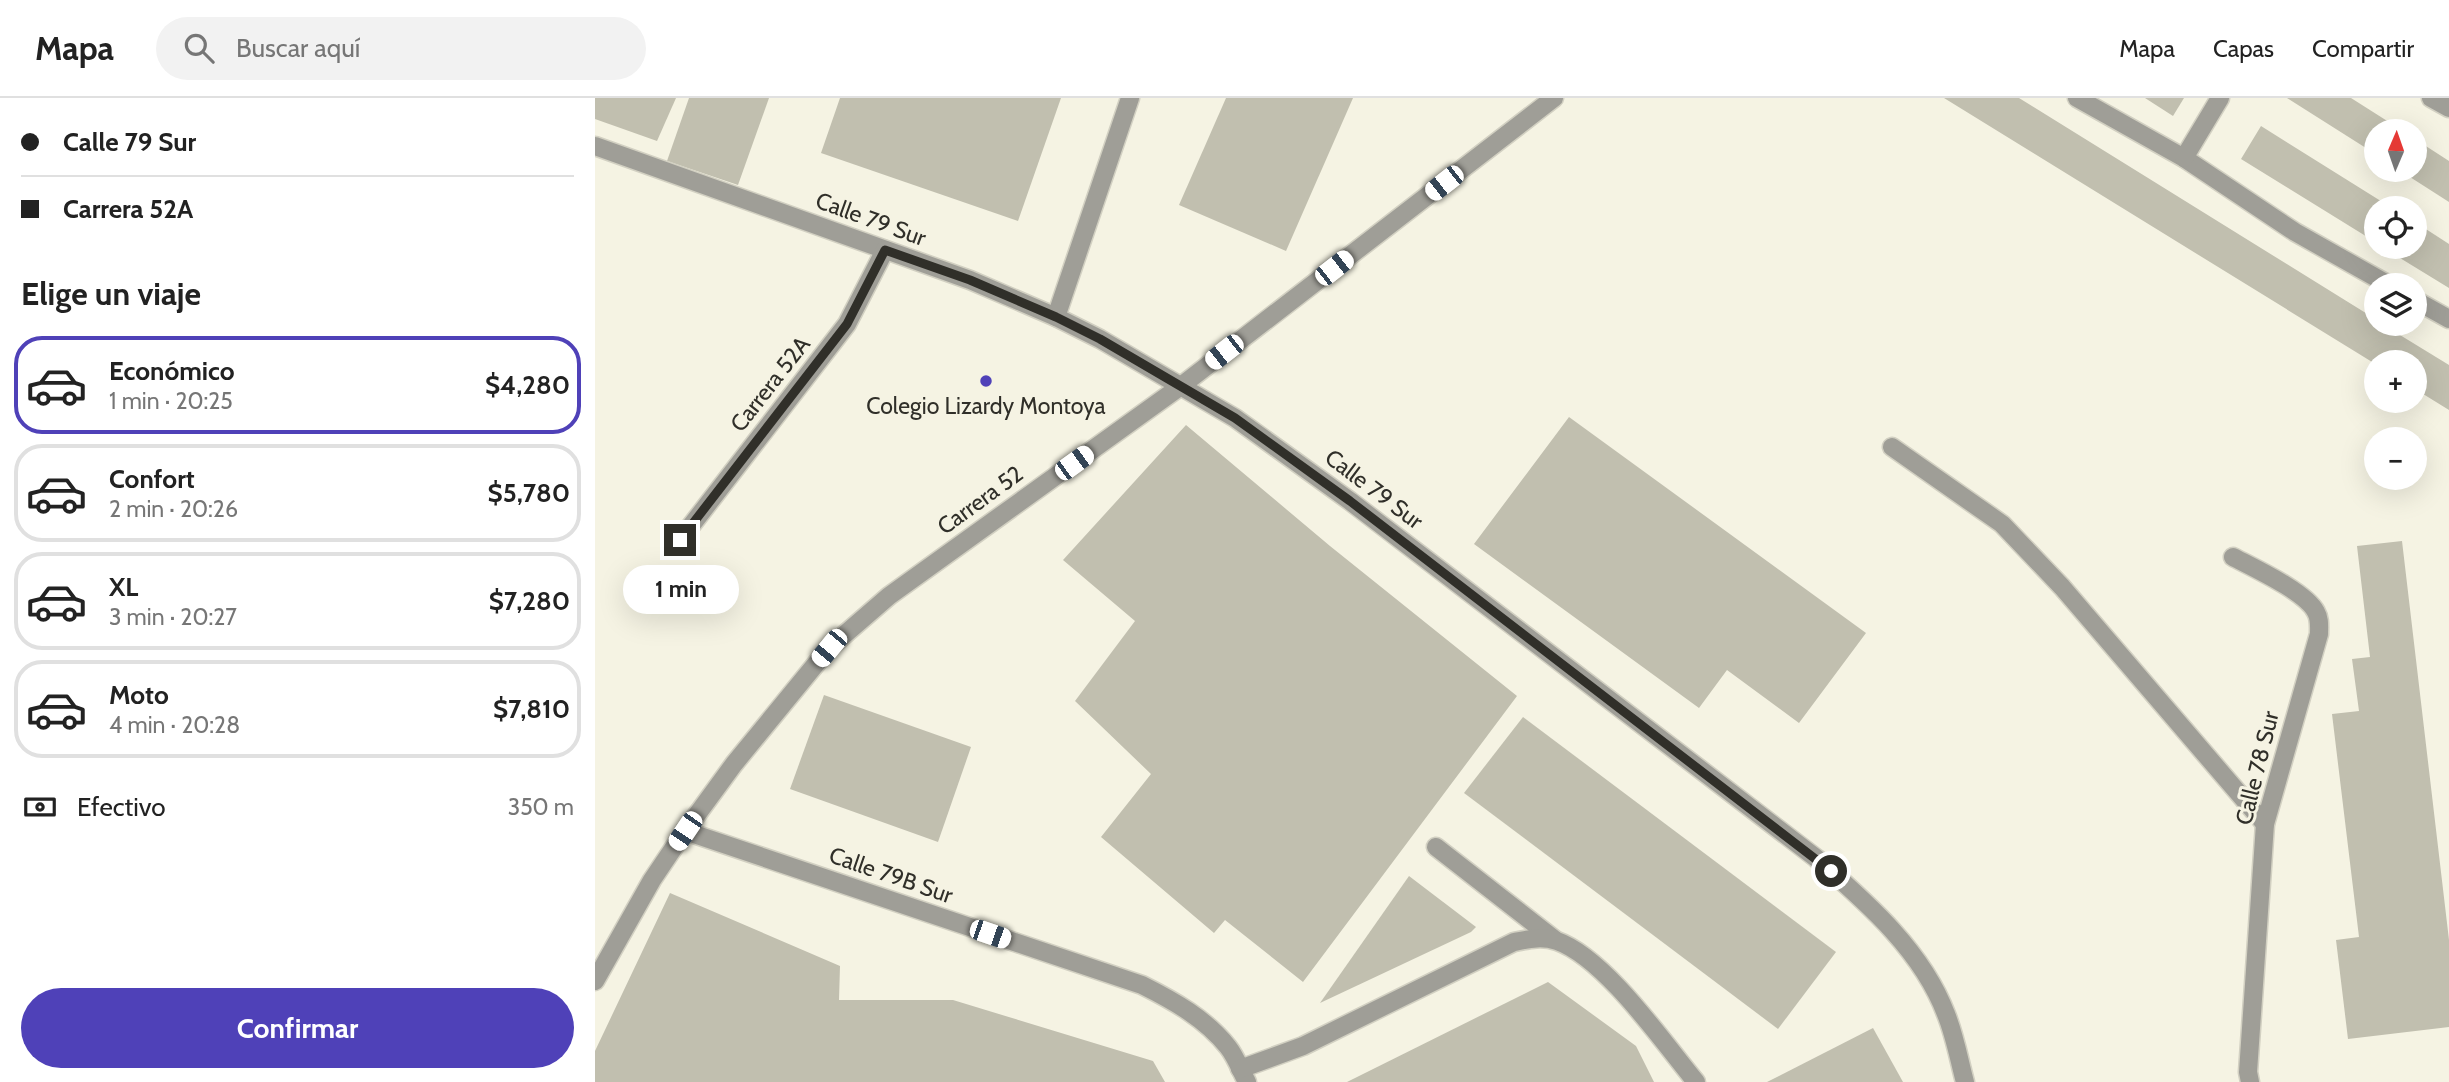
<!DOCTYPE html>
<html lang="es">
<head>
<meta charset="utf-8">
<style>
  :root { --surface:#fff; --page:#f2f2f2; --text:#222; --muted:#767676; --line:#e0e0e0; --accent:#4f41b8 }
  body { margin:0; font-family:Cabin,sans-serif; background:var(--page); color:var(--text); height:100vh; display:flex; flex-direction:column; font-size:26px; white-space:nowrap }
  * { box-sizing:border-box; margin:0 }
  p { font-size:23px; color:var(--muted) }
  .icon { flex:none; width:38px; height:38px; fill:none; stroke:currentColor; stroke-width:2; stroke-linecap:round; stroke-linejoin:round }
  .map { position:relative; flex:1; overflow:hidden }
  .drawer { display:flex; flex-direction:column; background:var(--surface); width:595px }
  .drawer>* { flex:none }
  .banner { display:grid; align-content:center; height:154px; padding:0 21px; background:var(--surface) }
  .needle { width:46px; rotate:2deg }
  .tools { position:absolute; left:1769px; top:21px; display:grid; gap:14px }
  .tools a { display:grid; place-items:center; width:63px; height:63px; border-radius:50%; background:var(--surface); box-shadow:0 7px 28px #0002; font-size:35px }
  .end { position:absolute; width:32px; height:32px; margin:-16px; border:9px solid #302f29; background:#fff; box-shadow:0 0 0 4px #fff }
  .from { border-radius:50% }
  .bubble { position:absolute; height:49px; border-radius:24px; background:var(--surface); box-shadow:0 7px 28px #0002; font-size:23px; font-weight:700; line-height:49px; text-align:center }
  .car { position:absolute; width:21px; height:42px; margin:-21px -10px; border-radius:9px; box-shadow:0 0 5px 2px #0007; background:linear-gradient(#fff 24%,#345 0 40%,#fff 0 76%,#345 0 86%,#fff 0) }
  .banner b { display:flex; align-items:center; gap:24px; height:66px; font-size:26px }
  .banner b+b { border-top:2px solid var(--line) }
  .banner i { width:18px; height:18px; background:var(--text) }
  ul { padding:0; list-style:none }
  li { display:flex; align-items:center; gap:21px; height:98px; margin:0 14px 10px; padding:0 7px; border:4px solid var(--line); border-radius:28px }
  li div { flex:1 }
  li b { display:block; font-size:26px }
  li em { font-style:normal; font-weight:700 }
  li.on { border-color:var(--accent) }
  li>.icon { width:63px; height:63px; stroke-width:1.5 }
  h2 { padding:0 21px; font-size:32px; line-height:84px }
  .pay { display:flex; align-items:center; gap:18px; height:77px; padding:0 21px; font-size:26px }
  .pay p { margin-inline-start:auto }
  .button { display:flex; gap:14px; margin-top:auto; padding:14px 21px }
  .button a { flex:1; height:80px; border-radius:42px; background:var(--accent); color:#fff; font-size:28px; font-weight:700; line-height:80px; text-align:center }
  header { display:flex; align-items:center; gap:42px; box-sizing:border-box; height:98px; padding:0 35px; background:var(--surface); border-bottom:2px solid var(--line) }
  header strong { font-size:33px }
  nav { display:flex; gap:38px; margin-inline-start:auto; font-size:24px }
  .search { width:490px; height:63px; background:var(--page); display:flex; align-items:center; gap:18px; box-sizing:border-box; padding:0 24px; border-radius:38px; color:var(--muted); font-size:26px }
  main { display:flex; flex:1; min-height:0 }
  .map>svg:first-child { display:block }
</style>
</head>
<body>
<header>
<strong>Mapa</strong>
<div class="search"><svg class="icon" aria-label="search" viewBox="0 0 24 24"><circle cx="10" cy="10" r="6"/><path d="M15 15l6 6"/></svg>Buscar aquí</div>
<nav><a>Mapa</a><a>Capas</a><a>Compartir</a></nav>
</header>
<main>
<section class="drawer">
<div class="banner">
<b><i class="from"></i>Calle 79 Sur</b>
<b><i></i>Carrera 52A</b>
</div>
<h2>Elige un viaje</h2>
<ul>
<li class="on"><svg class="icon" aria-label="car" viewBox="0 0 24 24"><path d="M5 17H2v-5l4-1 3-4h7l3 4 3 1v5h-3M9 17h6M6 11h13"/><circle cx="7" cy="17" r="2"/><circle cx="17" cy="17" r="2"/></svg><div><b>Económico</b><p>1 min · 20:25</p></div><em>$4,280</em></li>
<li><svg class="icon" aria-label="car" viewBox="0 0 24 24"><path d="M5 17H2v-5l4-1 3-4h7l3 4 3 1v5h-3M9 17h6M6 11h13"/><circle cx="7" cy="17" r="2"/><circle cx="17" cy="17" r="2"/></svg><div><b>Confort</b><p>2 min · 20:26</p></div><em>$5,780</em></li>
<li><svg class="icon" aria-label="car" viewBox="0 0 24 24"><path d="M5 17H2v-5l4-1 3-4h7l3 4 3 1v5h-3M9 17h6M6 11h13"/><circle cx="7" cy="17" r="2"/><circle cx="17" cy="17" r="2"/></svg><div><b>XL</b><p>3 min · 20:27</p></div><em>$7,280</em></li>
<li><svg class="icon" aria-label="car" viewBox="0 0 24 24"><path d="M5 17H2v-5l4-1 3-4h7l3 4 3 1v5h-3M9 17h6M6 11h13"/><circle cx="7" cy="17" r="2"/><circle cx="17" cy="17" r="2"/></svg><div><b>Moto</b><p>4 min · 20:28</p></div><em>$7,810</em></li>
</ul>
<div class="pay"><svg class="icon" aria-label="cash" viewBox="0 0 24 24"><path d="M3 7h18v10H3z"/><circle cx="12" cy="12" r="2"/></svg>Efectivo<p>350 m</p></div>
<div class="button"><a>Confirmar</a></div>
</section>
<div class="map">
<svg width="1854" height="984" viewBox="0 0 1854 984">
  <rect width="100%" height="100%" fill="#f5f3e3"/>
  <g fill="#c1bfaf">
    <polygon points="0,0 81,0 62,43 0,21"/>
    <polygon points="94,0 174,0 143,87 72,63"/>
    <polygon points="245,0 466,0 423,123 226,55"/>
    <polygon points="631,0 758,0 691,153 584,107"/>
    <polygon points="1349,0 1424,0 1782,222 1782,226 1787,226 1854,267 1854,312 1820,291 1820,264 1782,264 1782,267"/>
    <polygon points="1550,0 1589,0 1578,18"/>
    <polygon points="1692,0 1756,0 1808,33 1782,33 1782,57"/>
    <polygon points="1666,28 1797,110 1782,110 1782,145 1646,61"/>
    <polygon points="1820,41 1854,63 1854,104 1804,72 1820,72"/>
    <polygon points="1820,124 1854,146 1854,190 1787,149 1820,149"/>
    <polygon points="974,319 1271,535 1204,625 1132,572 1104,610 879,446"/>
    <polygon points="591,327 735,448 922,598 708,884 630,822 619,835 506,739 556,676 480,603 540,523 468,462"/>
    <polygon points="1807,443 1854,842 1854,929 1753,941 1741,842 1764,839 1737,616 1764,613 1757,561 1775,559 1762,448"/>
    <polygon points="229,597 376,649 343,744 195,691"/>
    <polygon points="928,619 1241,854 1183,931 869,695"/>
    <polygon points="814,778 881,829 876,834 725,905"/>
    <polygon points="75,795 245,868 244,902 358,902 558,963 570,984 0,984 0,953"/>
    <polygon points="953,884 1041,948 1059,984 752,984"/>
    <polygon points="1278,930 1308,984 1172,984"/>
  </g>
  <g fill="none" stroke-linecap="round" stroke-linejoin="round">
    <g stroke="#d2d0c2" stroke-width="21">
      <g id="minor">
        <polyline points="1482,0 1589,60 1700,134 1794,187"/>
        <polyline points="1836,0 1854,10"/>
        <path d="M 0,48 L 375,182 L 461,219 L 505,241 L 640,320 L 755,403 L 1221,760 C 1271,804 1327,852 1351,916 C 1360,938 1364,962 1370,984"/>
        <polyline points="1589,60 1625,0"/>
        <polyline points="1820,202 1854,221"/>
        <polyline points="461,219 535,0"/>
        <polyline points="1297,349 1407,426 1467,489 1670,726"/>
        <polyline points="85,442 252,226 290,152"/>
        <path d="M 1638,459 C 1659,470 1711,494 1721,514 C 1725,521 1724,528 1724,536 L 1670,726 L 1653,974 L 1655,984"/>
        <path d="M 90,733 L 547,887 C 579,903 611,921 633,949 C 641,959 646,973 652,984"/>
        <polyline points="841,749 959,841"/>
        <polyline points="0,883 57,782 90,733 139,666 234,550 294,498 586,288 959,0"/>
        <path d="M 645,971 L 708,948 L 919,844 C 934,841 947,838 962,843 C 1010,860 1068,944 1101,984"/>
      </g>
    </g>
    <use href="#minor" stroke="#9f9e97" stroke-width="18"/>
  </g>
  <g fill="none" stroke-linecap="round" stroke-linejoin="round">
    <polyline stroke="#302f29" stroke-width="9" points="85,442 252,226 290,152 375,182 461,219 505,241 640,320 755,403 1236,773"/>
  </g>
  <circle fill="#4f41b8" stroke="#f5f3e3" stroke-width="2.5" cx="391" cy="283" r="7"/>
  <g text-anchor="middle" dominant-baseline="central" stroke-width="6" stroke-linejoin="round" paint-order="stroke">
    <g font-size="23" fill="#302f29" stroke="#f5f3e3">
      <text transform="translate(276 121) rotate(20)">Calle 79 Sur</text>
      <text transform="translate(175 286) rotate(-52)">Carrera 52A</text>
      <text transform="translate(779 391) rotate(37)">Calle 79 Sur</text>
      <text transform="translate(385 402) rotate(-36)">Carrera 52</text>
      <text transform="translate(1662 670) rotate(-76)">Calle 78 Sur</text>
      <text transform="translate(296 777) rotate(19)">Calle 79B Sur</text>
    </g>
    <g font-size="23" fill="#302f29" stroke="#f5f3e3">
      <text x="391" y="308">Colegio Lizardy Montoya</text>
    </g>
  </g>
</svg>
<div class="tools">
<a><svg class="needle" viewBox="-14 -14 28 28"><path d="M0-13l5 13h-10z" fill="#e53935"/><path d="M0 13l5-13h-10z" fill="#767676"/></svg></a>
<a><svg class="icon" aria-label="locate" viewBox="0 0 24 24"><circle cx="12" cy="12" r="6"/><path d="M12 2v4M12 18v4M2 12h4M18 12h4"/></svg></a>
<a><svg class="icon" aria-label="layers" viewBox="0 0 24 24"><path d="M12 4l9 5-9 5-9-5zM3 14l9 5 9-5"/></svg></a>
<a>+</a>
<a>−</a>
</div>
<i class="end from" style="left:1236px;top:773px"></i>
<i class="end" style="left:85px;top:442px"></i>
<div class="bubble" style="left:28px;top:467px;width:116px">1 min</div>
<i class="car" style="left:849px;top:85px;rotate:232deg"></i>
<i class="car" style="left:739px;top:170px;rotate:52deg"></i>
<i class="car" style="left:629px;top:254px;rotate:232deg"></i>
<i class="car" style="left:479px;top:365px;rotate:54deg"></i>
<i class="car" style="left:234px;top:550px;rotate:220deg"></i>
<i class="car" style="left:90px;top:733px;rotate:214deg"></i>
<i class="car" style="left:395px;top:836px;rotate:109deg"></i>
</div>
</main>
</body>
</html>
